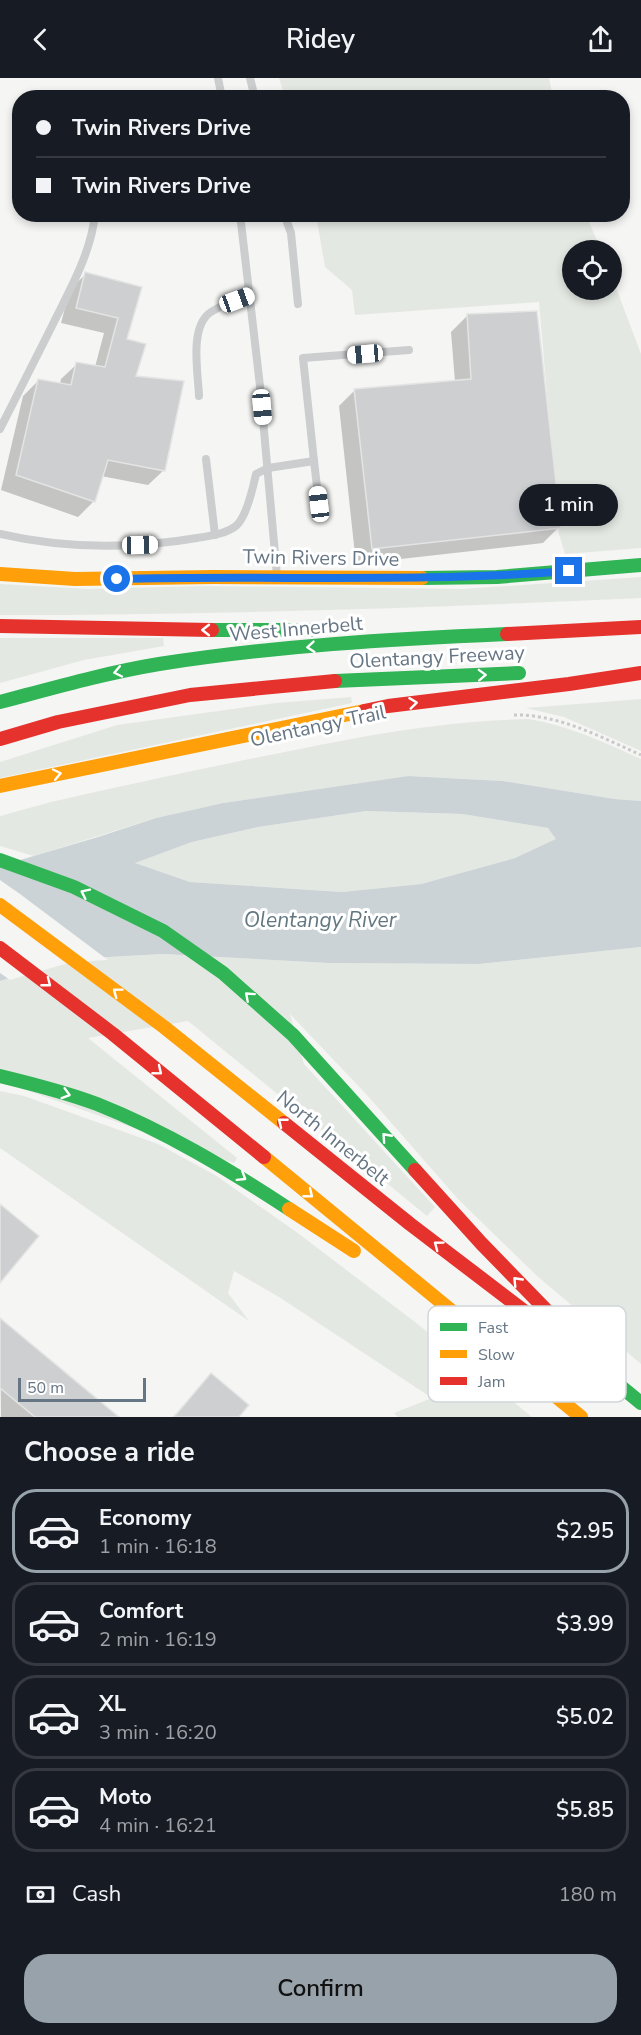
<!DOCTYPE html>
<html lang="en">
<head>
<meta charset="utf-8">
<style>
  :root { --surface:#171b24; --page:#20242c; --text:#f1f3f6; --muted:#9ea1a6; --line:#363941; --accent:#98a2ab }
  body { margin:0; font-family:"Nunito Sans",sans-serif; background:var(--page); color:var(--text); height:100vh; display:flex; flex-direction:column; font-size:22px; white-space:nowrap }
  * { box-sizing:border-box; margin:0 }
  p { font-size:20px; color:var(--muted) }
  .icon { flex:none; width:33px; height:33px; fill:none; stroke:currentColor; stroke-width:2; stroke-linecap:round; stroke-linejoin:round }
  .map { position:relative; height:1339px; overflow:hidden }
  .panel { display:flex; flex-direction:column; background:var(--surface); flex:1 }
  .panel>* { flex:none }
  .guide { position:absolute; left:12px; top:12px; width:618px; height:132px; border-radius:24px; box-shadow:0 3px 9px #0003; display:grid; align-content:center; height:132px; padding:0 24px; background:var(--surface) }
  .buttons { position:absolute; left:562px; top:162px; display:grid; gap:12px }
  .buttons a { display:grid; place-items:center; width:60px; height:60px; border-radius:50%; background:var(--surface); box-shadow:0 3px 9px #0003; font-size:30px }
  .scale { position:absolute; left:18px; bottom:15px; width:128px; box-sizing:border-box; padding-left:6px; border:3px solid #667684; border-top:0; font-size:16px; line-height:21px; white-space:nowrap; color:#667684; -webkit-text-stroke:4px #fff; paint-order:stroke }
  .end { position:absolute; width:27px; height:27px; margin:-14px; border:8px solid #1a73e8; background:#fff; box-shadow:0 0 0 3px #fff }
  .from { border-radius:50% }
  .bubble { position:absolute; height:42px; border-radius:21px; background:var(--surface); box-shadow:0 3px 9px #0003; font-size:20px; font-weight:600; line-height:42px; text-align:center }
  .car { position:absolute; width:18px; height:36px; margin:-18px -9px; border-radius:8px; box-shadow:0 0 4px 2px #0007; background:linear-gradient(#fff 24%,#345 0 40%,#fff 0 76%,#345 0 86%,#fff 0) }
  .guide b { display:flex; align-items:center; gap:21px; height:57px; font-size:22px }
  .guide b+b { border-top:2px solid var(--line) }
  .guide i { width:15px; height:15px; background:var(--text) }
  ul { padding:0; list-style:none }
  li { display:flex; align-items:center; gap:18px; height:84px; margin:0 12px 9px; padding:0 12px; border:3px solid var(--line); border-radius:24px }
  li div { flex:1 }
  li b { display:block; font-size:22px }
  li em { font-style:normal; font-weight:600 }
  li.active { border-color:var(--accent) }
  li>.icon { width:54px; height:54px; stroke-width:1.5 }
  h2 { padding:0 24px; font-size:27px; line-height:72px }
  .pay { display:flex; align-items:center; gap:15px; height:66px; padding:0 24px; font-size:22px }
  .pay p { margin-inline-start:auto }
  .button { display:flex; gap:12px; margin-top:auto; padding:12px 24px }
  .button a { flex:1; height:69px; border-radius:24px; background:var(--accent); color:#111; font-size:24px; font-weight:600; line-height:69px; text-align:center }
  header { display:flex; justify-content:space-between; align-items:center; height:78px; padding:0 24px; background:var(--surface); font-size:27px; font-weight:600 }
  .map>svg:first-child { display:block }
</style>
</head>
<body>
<header><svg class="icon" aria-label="back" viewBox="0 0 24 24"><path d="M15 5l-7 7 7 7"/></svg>Ridey<svg class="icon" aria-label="share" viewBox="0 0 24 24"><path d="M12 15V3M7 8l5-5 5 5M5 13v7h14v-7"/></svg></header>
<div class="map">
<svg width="641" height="1339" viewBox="0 0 641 1339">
  <rect width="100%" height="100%" fill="#f5f5f4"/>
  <g fill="#e4e8e2">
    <polygon points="279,0 549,0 553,19 285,19"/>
    <polygon points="316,137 586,137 601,172 573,172 573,212 612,212 612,199 641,276 641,470 565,476 559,456 539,224 355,237 352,212 325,189"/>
    <path d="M 641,499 L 641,520 C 427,530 214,537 0,537 L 0,506 L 88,511 L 200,508 L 462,511 Z"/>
    <polygon points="0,560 163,560 164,568 84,582 0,605"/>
    <polygon points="351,619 352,625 0,700 0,684 117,647 276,625"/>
    <polygon points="641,621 641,673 564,639 526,630"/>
    <path d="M 529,641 C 569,648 604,664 641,681 L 641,723 L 615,721 L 503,703 L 408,698 L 223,725 L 156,740 L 34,778 L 0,768 L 0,738 L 51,724 C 126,707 200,691 275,676 C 362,658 440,643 529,641 Z"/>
    <polygon points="366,733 462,736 548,750 557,761 515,780 421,806 342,814 190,804 134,785 192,764 258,749"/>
    <polygon points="641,869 641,1286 537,1198 458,1121 367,1017 290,936 304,986 435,1129 427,1138 188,943 88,960 237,1080 234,1085 0,1003 0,903 71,881 165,876 329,885 479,886"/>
    <polygon points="0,1013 24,1018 158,1066 215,1097 295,1153 415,1244 532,1339 398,1339 394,1335 432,1320 279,1219 234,1193 228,1215 249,1243 0,1070"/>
  </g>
  <path fill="#cbd3d6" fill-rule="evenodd" d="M 408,698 L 503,703 L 615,721 L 641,723 L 641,869 L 479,886 L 329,885 L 164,876 L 71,881 L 0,903 L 0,788 L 98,759 L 156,740 L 223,725 ZM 366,733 L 462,736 L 548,750 L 556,761 L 515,780 L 421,806 L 342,814 L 190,804 L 135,785 L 192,764 L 258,749 Z"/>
  <polygon fill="#f5f5f4" points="0,802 20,816 108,882 72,884 10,902 0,895"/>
  <g fill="#0003">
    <polygon points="86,196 140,210 125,262 134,299 164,392 148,407 101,398 94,423 78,439 1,412 23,318 39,302 60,306 61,301 77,286 95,289 104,255 61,245 70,211"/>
    <polygon points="467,238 559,449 543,465 356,486 339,328 355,312 455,304 451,254"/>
    <polygon points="0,1242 116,1339 1,1339"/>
    <polygon points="211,1297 247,1327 237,1339 173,1339"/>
  </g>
  <g fill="#cdcfd0" stroke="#e4e4e4" stroke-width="1.5">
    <polygon points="85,194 142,209 127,261 146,266 136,298 184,303 165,393 108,382 95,424 16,397 38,301 71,307 76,284 105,289 118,240 76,230"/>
    <polygon points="537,233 561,450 372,471 354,311 471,301 467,236"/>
    <polygon points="0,1126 39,1158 0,1205"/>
    <polygon points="0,1240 119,1339 35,1339 0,1310"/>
    <polygon points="211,1295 249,1327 239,1339 174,1339"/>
  </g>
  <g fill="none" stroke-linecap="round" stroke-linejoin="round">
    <path stroke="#cacaca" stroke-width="3" stroke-dasharray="3 3" stroke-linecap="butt" d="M 514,637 C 558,636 601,659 641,677"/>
    <g stroke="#cbcdce" stroke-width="8">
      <polyline points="218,0 222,20"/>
      <polyline points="250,0 255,20"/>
      <polyline points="165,20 167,20"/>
      <polyline points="240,136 260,308 277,498"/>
      <polyline points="284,136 291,155 298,226"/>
      <polyline points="240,138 252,136"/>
      <path d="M 199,318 C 198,294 189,248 211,234 C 223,226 237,222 250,217"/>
      <path d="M 0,351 C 17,317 35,282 52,248 C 69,213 91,176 95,136"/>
      <polyline points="206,381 215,457"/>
      <polyline points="314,383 303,280 409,272"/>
      <path d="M 0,456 C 65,471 132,471 197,460 C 209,458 227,456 237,447 C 247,437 253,410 256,396 L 268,390 L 314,383 L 319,426"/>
    </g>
    <g stroke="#30b455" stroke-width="14">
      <polyline points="422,500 497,499 641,487"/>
      <polyline points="212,552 310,552"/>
      <polyline points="335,603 519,595"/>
      <path d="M 0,624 C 53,610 105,595 159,586 C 274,568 391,561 507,556"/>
      <polyline points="0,782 74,809 163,853 223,895 293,957 415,1092"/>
      <path d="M 0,998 C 33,1006 65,1014 97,1026 C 165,1053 228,1091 289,1131"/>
      <polyline points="602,1293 641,1325"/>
    </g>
    <g stroke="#ff9f0a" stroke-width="14">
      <polyline points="0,496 75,501 213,499 422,500"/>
      <polyline points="0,708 364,633"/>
      <polyline points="0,827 164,949 284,1045"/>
      <polyline points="264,1079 581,1339"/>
      <polyline points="289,1131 354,1173"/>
    </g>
    <g stroke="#e5322d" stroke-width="14">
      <polyline points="0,548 212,552"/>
      <polyline points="507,556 641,549"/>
      <polyline points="364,633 388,628 569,606 641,595"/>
      <polyline points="0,661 58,644 190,617 335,603"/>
      <polyline points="0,870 113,956 264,1079"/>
      <polyline points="284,1045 410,1146 532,1239"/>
      <polyline points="415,1092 481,1165 617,1305"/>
    </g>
  </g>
  <defs><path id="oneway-chevron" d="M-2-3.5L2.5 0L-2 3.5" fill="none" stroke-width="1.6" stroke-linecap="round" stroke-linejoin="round" transform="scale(1.5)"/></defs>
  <g stroke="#fff">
    <use href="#oneway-chevron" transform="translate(206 552) rotate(180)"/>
    <use href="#oneway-chevron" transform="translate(311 569) rotate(175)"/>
    <use href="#oneway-chevron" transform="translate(118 594) rotate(168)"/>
    <use href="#oneway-chevron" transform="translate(482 597) rotate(-2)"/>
    <use href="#oneway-chevron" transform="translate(413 625) rotate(-7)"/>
    <use href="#oneway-chevron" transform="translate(57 696) rotate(-12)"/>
    <use href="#oneway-chevron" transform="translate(85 815) rotate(-154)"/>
    <use href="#oneway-chevron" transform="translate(47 905) rotate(38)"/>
    <use href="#oneway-chevron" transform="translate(117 914) rotate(-143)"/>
    <use href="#oneway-chevron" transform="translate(249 918) rotate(-138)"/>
    <use href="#oneway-chevron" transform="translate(158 993) rotate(39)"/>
    <use href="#oneway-chevron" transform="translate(66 1016) rotate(16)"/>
    <use href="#oneway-chevron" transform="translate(282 1044) rotate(-141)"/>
    <use href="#oneway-chevron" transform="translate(386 1059) rotate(-132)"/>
    <use href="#oneway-chevron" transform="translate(242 1099) rotate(32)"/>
    <use href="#oneway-chevron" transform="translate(309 1116) rotate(39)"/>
    <use href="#oneway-chevron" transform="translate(438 1167) rotate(-143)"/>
    <use href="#oneway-chevron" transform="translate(517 1203) rotate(-134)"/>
  </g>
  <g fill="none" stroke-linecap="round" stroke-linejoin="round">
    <path stroke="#1a73e8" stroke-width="8" d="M 117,501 C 268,497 418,505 569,493"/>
  </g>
  <g text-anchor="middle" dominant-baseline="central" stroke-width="6" stroke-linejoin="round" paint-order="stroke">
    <g font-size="20" fill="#667684" stroke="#fff">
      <text transform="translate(321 480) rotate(1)">Twin Rivers Drive</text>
      <text transform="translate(296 551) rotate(-5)">West Innerbelt</text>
      <text transform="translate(437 579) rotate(-3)">Olentangy Freeway</text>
      <text transform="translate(318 648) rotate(-12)">Olentangy Trail</text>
      <text transform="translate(333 1060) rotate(39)">North Innerbelt</text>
    </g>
    <g font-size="21" font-style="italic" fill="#627780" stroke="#fff">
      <text x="320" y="842">Olentangy River</text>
    </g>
  </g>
  <rect x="428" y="1228" width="198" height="96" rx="9" fill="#fff" stroke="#d1d6da" stroke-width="1.5"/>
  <rect x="440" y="1245" width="27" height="8" fill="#30b455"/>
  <rect x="440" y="1272" width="27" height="8" fill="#ff9f0a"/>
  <rect x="440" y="1299" width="27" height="8" fill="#e5322d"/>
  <g font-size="16" fill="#667684">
    <text x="478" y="1255">Fast</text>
    <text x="478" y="1282">Slow</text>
    <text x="478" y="1309">Jam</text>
  </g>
</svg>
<div class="buttons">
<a><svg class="icon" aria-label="locate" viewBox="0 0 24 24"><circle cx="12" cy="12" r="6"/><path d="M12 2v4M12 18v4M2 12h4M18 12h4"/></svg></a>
</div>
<div class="scale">50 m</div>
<i class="end from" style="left:117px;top:501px"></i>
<i class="end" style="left:569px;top:493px"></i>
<div class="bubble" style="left:519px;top:406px;width:99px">1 min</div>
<i class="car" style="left:237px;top:222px;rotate:70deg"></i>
<i class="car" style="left:365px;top:276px;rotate:265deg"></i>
<i class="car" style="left:262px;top:329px;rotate:175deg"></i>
<i class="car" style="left:319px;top:426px;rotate:353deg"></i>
<i class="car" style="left:140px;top:467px;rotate:89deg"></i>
<div class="guide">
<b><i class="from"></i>Twin Rivers Drive</b>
<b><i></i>Twin Rivers Drive</b>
</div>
</div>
<section class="panel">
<h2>Choose a ride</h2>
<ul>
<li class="active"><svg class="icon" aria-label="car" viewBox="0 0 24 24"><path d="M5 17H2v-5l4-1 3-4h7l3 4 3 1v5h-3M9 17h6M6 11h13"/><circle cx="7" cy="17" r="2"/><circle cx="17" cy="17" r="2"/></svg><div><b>Economy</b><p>1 min · 16:18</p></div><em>$2.95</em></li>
<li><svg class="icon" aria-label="car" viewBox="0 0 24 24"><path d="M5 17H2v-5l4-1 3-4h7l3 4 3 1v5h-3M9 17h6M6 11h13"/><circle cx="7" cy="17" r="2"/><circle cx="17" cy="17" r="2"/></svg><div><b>Comfort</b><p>2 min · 16:19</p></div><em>$3.99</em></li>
<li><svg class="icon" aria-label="car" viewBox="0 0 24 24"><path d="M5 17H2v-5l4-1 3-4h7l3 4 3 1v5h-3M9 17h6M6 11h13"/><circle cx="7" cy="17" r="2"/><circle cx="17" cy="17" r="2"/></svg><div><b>XL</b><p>3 min · 16:20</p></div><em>$5.02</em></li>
<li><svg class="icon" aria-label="car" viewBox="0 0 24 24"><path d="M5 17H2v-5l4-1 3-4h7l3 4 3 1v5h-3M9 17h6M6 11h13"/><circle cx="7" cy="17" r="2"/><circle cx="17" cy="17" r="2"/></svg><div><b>Moto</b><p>4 min · 16:21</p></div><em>$5.85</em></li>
</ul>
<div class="pay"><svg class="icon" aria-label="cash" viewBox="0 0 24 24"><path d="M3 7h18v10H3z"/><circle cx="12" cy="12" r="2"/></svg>Cash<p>180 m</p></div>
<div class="button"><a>Confirm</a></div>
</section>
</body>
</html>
